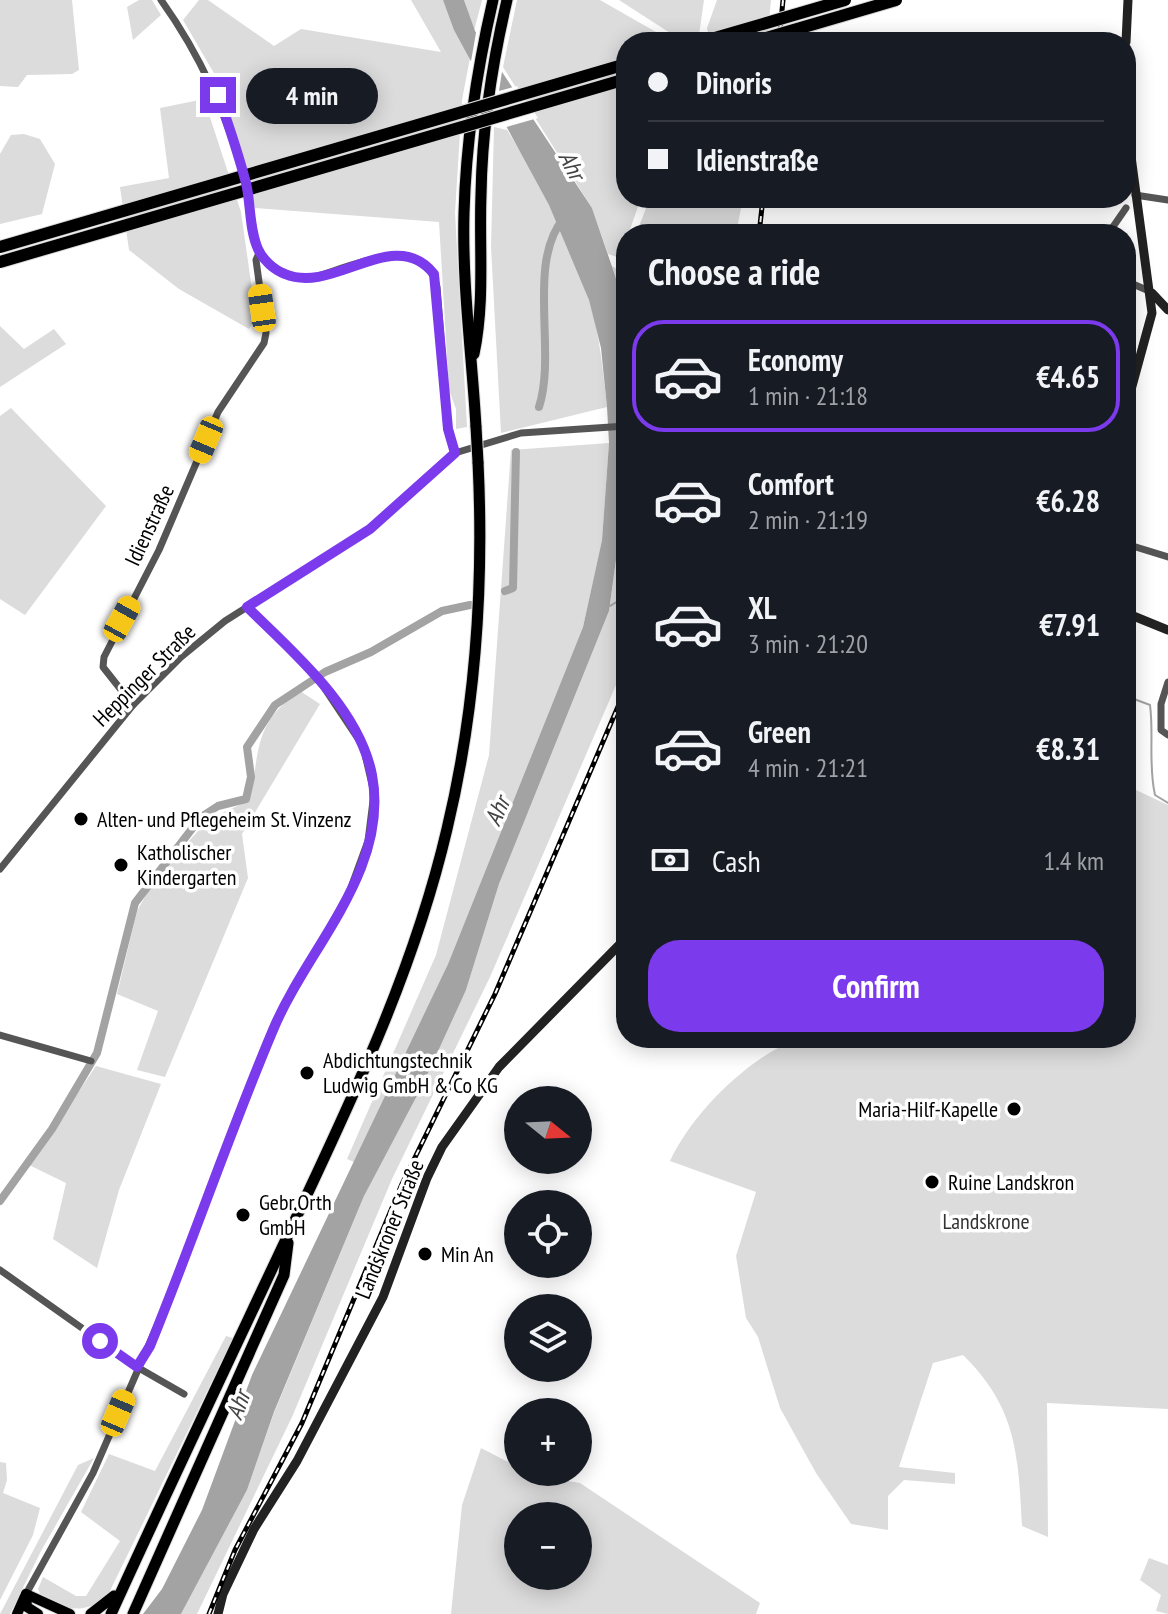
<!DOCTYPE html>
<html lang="en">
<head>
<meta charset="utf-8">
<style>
  :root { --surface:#171b24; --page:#242831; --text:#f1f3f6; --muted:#9ea1a6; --line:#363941; --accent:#7c3aed }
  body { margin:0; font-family:"PT Sans Narrow",sans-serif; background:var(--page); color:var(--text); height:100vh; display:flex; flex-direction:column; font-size:30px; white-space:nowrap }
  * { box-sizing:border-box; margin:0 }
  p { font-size:26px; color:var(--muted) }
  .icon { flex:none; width:44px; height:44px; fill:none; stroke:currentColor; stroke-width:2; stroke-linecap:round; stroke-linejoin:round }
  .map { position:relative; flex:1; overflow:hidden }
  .side { position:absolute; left:616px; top:224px; width:520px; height:824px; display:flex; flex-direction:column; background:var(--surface); border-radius:32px; box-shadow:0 4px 20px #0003 }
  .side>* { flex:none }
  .guide { position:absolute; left:616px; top:32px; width:520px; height:176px; border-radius:32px; box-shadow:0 4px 20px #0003; display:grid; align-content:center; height:176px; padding:0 32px; background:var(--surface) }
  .needle { width:52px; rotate:108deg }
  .buttons { position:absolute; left:504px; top:1086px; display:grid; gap:16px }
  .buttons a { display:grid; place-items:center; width:88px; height:88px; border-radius:50%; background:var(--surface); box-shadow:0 4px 20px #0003; font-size:40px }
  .end { position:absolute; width:36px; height:36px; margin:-18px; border:10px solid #7c3aed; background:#fff; box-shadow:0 0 0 4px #fff }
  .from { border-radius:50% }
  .bubble { position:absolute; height:56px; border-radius:28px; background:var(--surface); box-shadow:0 4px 20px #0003; font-size:26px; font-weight:600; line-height:56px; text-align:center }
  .car { position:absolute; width:24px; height:48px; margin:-24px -12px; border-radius:10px; box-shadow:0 0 6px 2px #0007; background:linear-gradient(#f5c518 24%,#345 0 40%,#f5c518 0 76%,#345 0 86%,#f5c518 0) }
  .guide b { display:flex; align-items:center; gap:28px; height:76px; font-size:30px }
  .guide b+b { border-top:2px solid var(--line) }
  .guide i { width:20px; height:20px; background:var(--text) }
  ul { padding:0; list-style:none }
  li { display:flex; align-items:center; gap:24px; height:112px; margin:0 16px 12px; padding:0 16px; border:4px solid transparent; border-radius:32px }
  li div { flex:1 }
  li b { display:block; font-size:30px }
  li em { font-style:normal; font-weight:600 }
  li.active { border-color:var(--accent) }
  li>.icon { width:72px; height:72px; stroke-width:1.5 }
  h2 { padding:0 32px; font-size:36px; line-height:96px }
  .pay { display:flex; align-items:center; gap:20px; height:88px; padding:0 32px; font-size:30px }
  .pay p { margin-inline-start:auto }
  .button { display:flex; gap:16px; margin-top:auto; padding:16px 32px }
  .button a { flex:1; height:92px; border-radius:32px; background:var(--accent); color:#fff; font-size:32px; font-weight:600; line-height:92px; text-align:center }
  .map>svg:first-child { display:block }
</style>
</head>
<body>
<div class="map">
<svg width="1168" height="1614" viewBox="0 0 1168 1614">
  <rect width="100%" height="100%" fill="#fff"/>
  <g fill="#dcdcdc" fill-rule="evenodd">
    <polygon points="0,0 72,0 79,70 72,74 27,75 18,87 0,86"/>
    <polygon points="139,0 152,0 161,15 133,40 127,7"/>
    <polygon points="199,0 208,0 274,46 301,29 441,52 411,0 443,0 470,58 462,100 455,213 467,427 456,429 456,409 449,390 439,222 255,208 222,87 183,20"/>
    <polygon points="464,0 482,0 474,31"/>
    <polygon points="517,0 600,0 670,40 626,42 626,198 641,198 620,258 608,254 592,208 503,67"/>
    <polygon points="619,0 704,0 698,42 684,42"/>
    <polygon points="717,0 771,0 767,42 710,42 707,28"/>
    <polygon points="204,99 241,212 256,318 249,329 179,289 129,250 120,187 169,178 160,108"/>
    <path d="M 494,127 L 507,130 C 540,182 573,242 590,303 C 600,337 603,372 607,407 L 501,433 L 491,247 Z"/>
    <polygon points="24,134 40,139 55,164 42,214 0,224 0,154 11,135"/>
    <polygon points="650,198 743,198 736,234 636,234"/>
    <polygon points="612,266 626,275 626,345 621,293"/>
    <polygon points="0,326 24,349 54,329 66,344 0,387"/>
    <polygon points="11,408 106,506 25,615 0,599 0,416"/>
    <polygon points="609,443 602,540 583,627 448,964 356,1163 347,1159 436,955 489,755 511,450"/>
    <polygon points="626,487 626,662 490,977 392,1179 292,1417 197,1614 181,1614 247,1490 274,1413 364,1196 466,990 499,884 609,611"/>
    <path d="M 300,691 L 320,704 L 242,834 L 248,878 L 165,1077 L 137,1070 L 158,1011 L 117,994 L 137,911 L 156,877 L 210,818 L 249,801 C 261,751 252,724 300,691 Z"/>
    <path d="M 1126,790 L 1136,790 L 1168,805 L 1168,1409 L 1047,1403 L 1048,1537 L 1022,1526 C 1018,1454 1017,1408 963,1355 L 933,1363 L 899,1467 L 955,1473 L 955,1484 L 904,1480 L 888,1496 L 888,1530 L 851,1524 L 816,1473 L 780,1408 L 758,1337 L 746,1318 L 736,1256 L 756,1192 L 670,1161 C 693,1112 749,1057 799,1038 L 1126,1038 Z"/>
    <polygon points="96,1066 161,1084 119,1190 97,1268 53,1239 66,1183 29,1165"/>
    <path d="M 226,1336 L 233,1338 L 106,1599 C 78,1614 69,1610 41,1596 L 38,1589 L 43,1577 L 76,1596 L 86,1596 L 120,1541 L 81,1512 L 109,1454 L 155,1471 Z"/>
    <path d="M 481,1448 L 518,1467 L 518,1472 L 580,1483 L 760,1603 L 756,1614 L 451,1614 L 462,1505 ZM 518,1516 L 578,1516 L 578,1576 L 518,1576 Z"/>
    <polygon points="94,1458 41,1551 10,1614 0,1614 78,1465"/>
    <polygon points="0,1462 6,1463 7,1480 3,1493 40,1508 33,1535 0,1600"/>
    <polygon points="1149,1558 1168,1565 1168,1614 1156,1611 1161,1595 1140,1580"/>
  </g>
  <polygon fill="#a3a3a3" points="443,0 464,0 475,31 592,208 621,293 626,345 626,487 609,611 499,884 466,990 422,1086 364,1196 274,1412 247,1490 181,1614 143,1614 162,1589 202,1510 252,1375 448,964 583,627 602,540 609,443 607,407 601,348 589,300 549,205 454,30"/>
  <polygon fill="#fff" points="477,27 503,65 499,91 517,86 538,118 503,128 470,67"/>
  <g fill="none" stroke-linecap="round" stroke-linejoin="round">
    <g stroke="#a3a3a3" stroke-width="2">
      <polyline points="610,606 626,596"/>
      <path d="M 1126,696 L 1150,705 C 1154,736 1148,764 1155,795 L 1168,803"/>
    </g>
    <g stroke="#a3a3a3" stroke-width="8">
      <path d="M 539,407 C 557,352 526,262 564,218"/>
      <polyline points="505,591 513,588 516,452"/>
      <polyline points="0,1201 52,1129 97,1053 135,903 201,817 218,806 246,799 251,777 247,747 275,705 325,672 371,652 442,611 470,605"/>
    </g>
    <g stroke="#dbdbdb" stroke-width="12">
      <g id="primary">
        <polyline points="26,1594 70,1614"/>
        <polyline points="26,1594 27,1607 38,1614"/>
        <polyline points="17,1614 25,1596"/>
      </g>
    </g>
    <g stroke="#dbdbdb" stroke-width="13">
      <g id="trunk">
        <path d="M 474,354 C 485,301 479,249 481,195 C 482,129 492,64 507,0"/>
        <path d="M 476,427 C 472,356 462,285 464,213 C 466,142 477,69 493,0"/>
        <polyline points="91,1614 114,1596"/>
        <path d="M 111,1614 C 171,1482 234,1350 296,1218 C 356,1091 415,966 447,829 C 476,708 484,586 478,462"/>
        <polyline points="133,1614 284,1275 288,1243"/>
      </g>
    </g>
    <g stroke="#555" stroke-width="7">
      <polyline points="1135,195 1168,200"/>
      <polyline points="1108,234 1126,208"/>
      <path d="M 259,253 C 275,270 287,278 311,278 C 348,268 424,230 437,287 L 448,429 L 455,453"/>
      <polyline points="1126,281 1149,291"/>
      <polyline points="1126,544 1168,557"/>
      <polyline points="1168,682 1161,704 1161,730 1168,735"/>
      <path d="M 133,705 L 103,667 L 104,657 L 159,550 L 218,412 L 264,343 L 266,333 L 256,260 L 259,253 C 251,229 251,204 245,179 C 226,113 201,56 161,0"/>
      <polyline points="0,869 133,705 181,657 225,621 370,529 455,453 521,433 626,426"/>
      <polyline points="0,1035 91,1061"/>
      <polyline points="0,1270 137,1367 184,1394"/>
      <polyline points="26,1594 93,1473 167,1303 274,1026 349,893 368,841 374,793 363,746 315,674 247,607"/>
    </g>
    <g stroke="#222" stroke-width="9">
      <polyline points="1126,42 1128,0"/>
      <polyline points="1126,119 1152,313 1126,408"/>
      <polyline points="1152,293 1168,310"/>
      <polyline points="1126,613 1168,630"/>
      <polyline points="218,1614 223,1594 254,1529 297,1461 383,1297 427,1178 442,1147 499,1067 626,938"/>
    </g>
    <use href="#primary" stroke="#000" stroke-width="10"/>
    <use href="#trunk" stroke="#000" stroke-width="11"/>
    <g stroke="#000" stroke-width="5">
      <g id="rail">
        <polyline points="779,42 783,0"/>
        <polyline points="759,234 763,198"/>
        <polyline points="209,1614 235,1550 302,1423 402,1184 495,994 626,688"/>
      </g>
    </g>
    <use href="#rail" stroke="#fff" stroke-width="2" stroke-dasharray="6" stroke-linecap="butt"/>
    <g stroke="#dbdbdb" stroke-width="13" stroke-linecap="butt">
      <polyline id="trunk-bridge" points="476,427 478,462"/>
    </g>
    <g stroke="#dbdbdb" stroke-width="14" stroke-linecap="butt">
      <g id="motorway-bridge">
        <polyline points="701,42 845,0"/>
        <polyline points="753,42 896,0"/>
        <polyline points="0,247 626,64"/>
        <polyline points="0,262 626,79"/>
      </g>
    </g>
    <use href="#trunk-bridge" stroke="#000" stroke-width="11"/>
    <use href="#motorway-bridge" stroke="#000" stroke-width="12"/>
  </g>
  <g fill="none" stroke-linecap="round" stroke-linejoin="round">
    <path stroke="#7c3aed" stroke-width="10" d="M 100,1341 L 137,1367 L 150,1346 C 193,1241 229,1134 273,1030 C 307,948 390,871 372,775 C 359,708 294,653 247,607 L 370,529 L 455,453 L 448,429 L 434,274 C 394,224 334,295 285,274 C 274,270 263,260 258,249 C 249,229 251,204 246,183 C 238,153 228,123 218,95"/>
  </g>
  <g fill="#000" stroke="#fff" stroke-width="3">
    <circle cx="81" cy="819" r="8"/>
    <circle cx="121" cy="865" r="8"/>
    <circle cx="307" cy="1073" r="8"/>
    <circle cx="1014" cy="1109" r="8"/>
    <circle cx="932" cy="1182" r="8"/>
    <circle cx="243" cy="1215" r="8"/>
    <circle cx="425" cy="1254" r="8"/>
  </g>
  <g text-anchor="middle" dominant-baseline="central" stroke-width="7" stroke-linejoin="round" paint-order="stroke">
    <g font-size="22" fill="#000" stroke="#fff">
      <text transform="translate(149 525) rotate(-65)">Idienstraße</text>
      <text transform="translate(144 675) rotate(-45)">Heppinger Straße</text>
      <text transform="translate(389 1229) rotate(-68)">Landskroner Straße</text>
    </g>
    <g font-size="22" fill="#000" stroke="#fff" text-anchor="start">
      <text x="97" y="819">Alten- und Pflegeheim St. Vinzenz</text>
      <text x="137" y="852">Katholischer<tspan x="137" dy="25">Kindergarten</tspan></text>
      <text x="323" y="1060">Abdichtungstechnik<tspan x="323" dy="25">Ludwig GmbH &amp; Co KG</tspan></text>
      <text x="998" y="1109" text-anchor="end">Maria-Hilf-Kapelle</text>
      <text x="948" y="1182">Ruine Landskron</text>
      <text x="259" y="1202">Gebr.Orth<tspan x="259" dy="25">GmbH</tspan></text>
      <text x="441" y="1254">Min An</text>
    </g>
    <g font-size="22" fill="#333" stroke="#fff">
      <text x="986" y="1221">Landskrone</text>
    </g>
    <g font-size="24" font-style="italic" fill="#444" stroke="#fff">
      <text transform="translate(572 165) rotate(63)">Ahr</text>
      <text transform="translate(497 811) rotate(-66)">Ahr</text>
      <text transform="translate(238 1405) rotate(-70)">Ahr</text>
    </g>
  </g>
</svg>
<div class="buttons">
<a><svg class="needle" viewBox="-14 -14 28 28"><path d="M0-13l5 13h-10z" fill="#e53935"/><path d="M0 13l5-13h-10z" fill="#9ea1a6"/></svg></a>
<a><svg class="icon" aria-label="locate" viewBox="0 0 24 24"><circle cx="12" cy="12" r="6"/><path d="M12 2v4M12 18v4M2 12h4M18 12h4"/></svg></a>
<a><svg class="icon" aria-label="layers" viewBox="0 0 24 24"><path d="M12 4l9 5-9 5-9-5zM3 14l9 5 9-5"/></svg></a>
<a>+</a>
<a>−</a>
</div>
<i class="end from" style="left:100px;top:1341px"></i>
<i class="end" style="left:218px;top:95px"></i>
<div class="bubble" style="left:246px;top:68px;width:132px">4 min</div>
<i class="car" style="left:262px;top:308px;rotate:352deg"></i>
<i class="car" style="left:206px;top:440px;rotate:203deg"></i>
<i class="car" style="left:122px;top:619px;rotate:29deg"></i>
<i class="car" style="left:118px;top:1413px;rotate:23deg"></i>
<div class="guide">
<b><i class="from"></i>Dinoris</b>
<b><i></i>Idienstraße</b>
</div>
<section class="side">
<h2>Choose a ride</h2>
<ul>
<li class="active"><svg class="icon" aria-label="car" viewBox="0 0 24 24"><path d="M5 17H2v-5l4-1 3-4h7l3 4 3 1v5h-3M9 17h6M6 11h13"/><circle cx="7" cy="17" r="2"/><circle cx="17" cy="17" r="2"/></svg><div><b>Economy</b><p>1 min · 21:18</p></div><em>€4.65</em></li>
<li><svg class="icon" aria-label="car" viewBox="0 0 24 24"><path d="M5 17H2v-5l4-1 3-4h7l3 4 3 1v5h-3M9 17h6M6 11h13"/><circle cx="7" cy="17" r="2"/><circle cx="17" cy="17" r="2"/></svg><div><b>Comfort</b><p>2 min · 21:19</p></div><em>€6.28</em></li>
<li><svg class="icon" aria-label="car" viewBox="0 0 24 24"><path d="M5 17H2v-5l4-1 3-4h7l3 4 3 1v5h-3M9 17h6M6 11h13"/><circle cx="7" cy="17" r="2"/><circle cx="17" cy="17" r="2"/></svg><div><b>XL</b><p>3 min · 21:20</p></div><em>€7.91</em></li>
<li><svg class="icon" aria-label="car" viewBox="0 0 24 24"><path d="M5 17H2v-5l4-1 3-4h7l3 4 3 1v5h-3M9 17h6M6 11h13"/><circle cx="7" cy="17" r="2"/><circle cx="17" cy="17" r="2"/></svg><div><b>Green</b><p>4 min · 21:21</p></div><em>€8.31</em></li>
</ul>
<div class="pay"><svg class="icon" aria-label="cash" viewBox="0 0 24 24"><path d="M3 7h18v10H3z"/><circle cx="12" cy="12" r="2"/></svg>Cash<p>1.4 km</p></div>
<div class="button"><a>Confirm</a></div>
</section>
</div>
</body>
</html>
